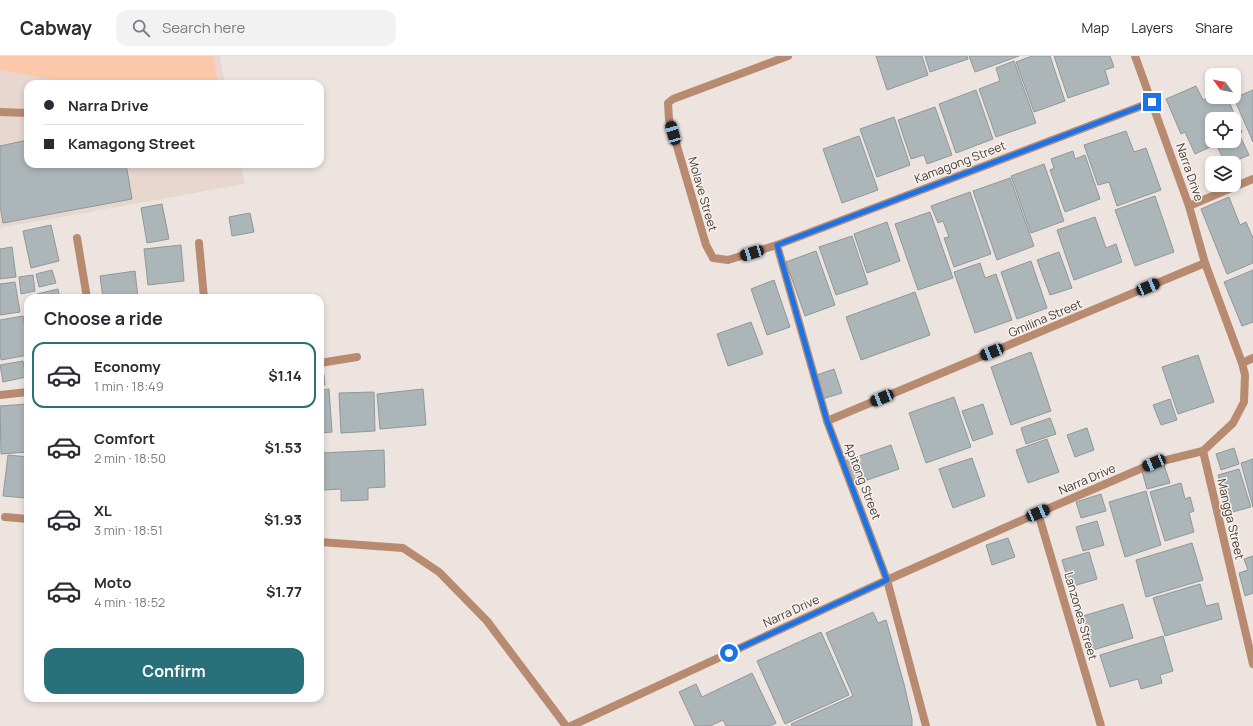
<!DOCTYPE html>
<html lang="en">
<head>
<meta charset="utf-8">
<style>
  :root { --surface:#fff; --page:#f2f2f3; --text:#2b2b33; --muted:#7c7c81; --line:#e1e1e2; --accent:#28717a }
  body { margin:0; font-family:Manrope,sans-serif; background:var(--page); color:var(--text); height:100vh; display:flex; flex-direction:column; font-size:15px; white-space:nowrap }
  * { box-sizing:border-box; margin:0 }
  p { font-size:13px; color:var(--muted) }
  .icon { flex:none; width:22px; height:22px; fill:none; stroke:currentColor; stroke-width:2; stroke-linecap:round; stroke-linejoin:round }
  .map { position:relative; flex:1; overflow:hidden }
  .panel { position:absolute; left:24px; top:238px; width:300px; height:408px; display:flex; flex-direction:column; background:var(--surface); border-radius:12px; box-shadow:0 2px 6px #0003 }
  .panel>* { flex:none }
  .banner { position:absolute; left:24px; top:24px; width:300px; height:88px; border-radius:12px; box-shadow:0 2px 6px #0003; display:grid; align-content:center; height:88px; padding:0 20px; background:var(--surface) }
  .needle { width:26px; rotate:302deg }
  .buttons { position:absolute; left:1205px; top:12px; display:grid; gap:8px }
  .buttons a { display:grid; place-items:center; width:36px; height:36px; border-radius:8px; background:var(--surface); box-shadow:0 2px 6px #0003; font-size:20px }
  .end { position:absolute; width:18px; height:18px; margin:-9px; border:5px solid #1a73e8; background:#fff; box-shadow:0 0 0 2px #fff }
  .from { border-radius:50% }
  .car { position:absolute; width:12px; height:24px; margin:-12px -6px; border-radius:5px; box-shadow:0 0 3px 1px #0007; background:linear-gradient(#222 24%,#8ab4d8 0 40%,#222 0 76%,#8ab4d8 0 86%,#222 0) }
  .banner b { display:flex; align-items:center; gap:14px; height:38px; font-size:15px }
  .banner b+b { border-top:1px solid var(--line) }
  .banner i { width:10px; height:10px; background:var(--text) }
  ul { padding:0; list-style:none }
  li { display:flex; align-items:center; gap:12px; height:66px; margin:0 8px 6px; padding:0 12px; border:2px solid transparent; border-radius:12px }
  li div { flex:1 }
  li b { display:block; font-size:15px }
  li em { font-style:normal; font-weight:700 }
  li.current { border-color:var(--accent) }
  li>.icon { width:36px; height:36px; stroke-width:1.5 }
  h2 { padding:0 20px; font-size:18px; line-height:48px }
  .button { display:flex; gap:8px; margin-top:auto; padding:8px 20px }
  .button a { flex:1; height:46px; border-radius:12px; background:var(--accent); color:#fff; font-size:16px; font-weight:700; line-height:46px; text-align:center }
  header { display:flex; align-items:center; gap:24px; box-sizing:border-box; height:56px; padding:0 20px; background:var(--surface); border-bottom:1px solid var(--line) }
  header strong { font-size:19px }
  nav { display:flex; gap:22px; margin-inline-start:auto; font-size:14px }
  .search { width:280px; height:36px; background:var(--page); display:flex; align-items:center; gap:10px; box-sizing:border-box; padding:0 14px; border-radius:12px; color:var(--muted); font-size:15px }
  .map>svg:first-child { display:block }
</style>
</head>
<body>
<header>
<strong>Cabway</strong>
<div class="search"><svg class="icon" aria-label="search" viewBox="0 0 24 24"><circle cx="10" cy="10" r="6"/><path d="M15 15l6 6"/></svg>Search here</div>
<nav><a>Map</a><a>Layers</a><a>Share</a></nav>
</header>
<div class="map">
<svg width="1253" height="670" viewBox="0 0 1253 670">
  <rect width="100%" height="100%" fill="#ede4e0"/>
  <polygon fill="#e8d7cf" points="0,0 220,0 225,28 28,28 28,108 241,108 245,128 0,172"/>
  <polygon fill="#fdc7a9" points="0,0 213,0 218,28 79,28 0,14"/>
  <g fill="#acb6b8" stroke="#8e989a">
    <polygon points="876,0 922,0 928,19 887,34"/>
    <polygon points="925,0 967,0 968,3 930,16"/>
    <polygon points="969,0 1019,0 975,16"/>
    <polygon points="1032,0 1050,0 1065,45 1034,56 1016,6"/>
    <polygon points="1054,0 1110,0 1114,11 1105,14 1109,28 1068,42"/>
    <polygon points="1014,5 1036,67 996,81 979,33 1000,25 996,12"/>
    <polygon points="1196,30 1203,44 1212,40 1212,41 1227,41 1242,76 1234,80 1234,63 1212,63 1212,85 1223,85 1195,98 1185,76 1181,78 1166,43"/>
    <polygon points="976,34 993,83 956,97 939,48"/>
    <polygon points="1253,34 1253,86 1234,42"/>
    <polygon points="935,51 952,99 927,108 924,99 911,103 898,64"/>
    <polygon points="894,61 910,109 877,121 860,73"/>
    <polygon points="1126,75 1134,96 1146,92 1161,134 1117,150 1109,126 1098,129 1084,89"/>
    <polygon points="859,80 878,134 842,147 823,93"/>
    <polygon points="1241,82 1249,99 1231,107 1225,107 1218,92"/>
    <polygon points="28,84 28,108 126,108 132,143 3,167 0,149 0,90"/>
    <polygon points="1073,95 1075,103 1085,99 1100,143 1065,156 1050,114 1054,112 1051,103"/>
    <polygon points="1044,108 1064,165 1031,177 1011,120"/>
    <polygon points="1010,122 1034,190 997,204 973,135"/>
    <polygon points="970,136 991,198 954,211 944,182 949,181 943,165 938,167 931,150"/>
    <polygon points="1155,140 1174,196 1135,210 1115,154"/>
    <polygon points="1229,141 1240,169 1246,166 1253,182 1253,207 1227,218 1201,153"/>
    <polygon points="162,148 169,183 147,187 141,152"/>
    <polygon points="930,156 953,222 918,234 895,168"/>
    <polygon points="250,157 254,176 232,180 229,161"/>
    <polygon points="1095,161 1106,192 1116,188 1122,206 1074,224 1057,174"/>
    <polygon points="887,166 900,205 867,217 854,178"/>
    <polygon points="51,169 59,205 31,212 23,175"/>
    <polygon points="852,180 868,228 836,239 819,191"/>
    <polygon points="181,189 184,225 148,229 144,193"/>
    <polygon points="12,191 16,221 0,223 0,193"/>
    <polygon points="816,195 835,249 805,260 786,206"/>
    <polygon points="1059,196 1072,232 1050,239 1037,204"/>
    <polygon points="1031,205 1047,252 1017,263 1001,216"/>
    <polygon points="980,207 985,222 996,218 1012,264 975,277 954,216"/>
    <polygon points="52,214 56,227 39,231 36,218"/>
    <polygon points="1253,214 1253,266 1242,270 1224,226"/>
    <polygon points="135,215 138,242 103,242 100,220"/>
    <polygon points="33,219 35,235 21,238 19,221"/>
    <polygon points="774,224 790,271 767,279 751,233"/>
    <polygon points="15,226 20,256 0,259 0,228"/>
    <polygon points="58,233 60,242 37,242 37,238"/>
    <polygon points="915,236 930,279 861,304 846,261"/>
    <polygon points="23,260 28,287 28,299 1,304 0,296 0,264"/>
    <polygon points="751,266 763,298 728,310 717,278"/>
    <polygon points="1031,296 1051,355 1011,369 991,311"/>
    <polygon points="1198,299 1214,346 1178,358 1162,311"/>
    <polygon points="23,305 26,321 3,326 0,309"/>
    <polygon points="834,313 842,337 822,343 814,320"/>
    <polygon points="324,318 325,329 320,330 320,319"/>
    <polygon points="329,333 332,376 320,377 320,334"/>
    <polygon points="423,333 426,369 380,373 377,338"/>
    <polygon points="374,336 375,375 341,377 339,337"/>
    <polygon points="954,341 971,391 926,407 909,357"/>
    <polygon points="1170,343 1177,364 1161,369 1153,349"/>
    <polygon points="28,348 28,396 1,398 0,350"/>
    <polygon points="983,348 993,378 973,385 962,355"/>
    <polygon points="1050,362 1056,378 1026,388 1021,372"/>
    <polygon points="1087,372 1094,394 1075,401 1067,379"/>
    <polygon points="1047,383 1059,416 1028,427 1016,394"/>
    <polygon points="891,389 899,413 853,429 845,405"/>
    <polygon points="1234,392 1239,408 1221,414 1216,398"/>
    <polygon points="384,394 385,431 368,432 368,444 341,445 341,433 323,434 322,397"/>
    <polygon points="8,399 28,401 28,438 27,438 26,442 3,440"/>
    <polygon points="972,402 985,440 953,452 939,413"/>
    <polygon points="1253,403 1253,451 1241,407"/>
    <polygon points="1164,409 1170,427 1147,433 1142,415"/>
    <polygon points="1239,413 1251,451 1229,457 1218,419"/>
    <polygon points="1181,427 1185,443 1190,441 1194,455 1189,457 1194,476 1165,485 1150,436"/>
    <polygon points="1146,435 1161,489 1125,501 1109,446"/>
    <polygon points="1101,438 1106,455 1081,462 1076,446"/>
    <polygon points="1097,465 1104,489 1083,495 1076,471"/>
    <polygon points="1008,482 1015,501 992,509 986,489"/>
    <polygon points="1192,487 1203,524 1146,541 1136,504"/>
    <polygon points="1089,496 1097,523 1070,531 1062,504"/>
    <polygon points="1253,500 1253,537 1245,540 1239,517 1248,514 1244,503"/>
    <polygon points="1200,528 1206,550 1218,547 1222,563 1165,580 1153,542"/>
    <polygon points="1123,548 1133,582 1093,594 1083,560"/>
    <polygon points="873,556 878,567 886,564 904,628 912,663 912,670 792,670 791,668 853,640 826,577"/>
    <polygon points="821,576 849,639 785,668 757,605"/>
    <polygon points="1163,580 1173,615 1160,619 1162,627 1141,633 1138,623 1110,631 1100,599"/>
    <polygon points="752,617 776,667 770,670 726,670 723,664 710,670 695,670 679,636 696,628 702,641"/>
  </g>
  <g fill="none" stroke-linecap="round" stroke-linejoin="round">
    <polyline stroke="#b88a70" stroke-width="8" points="0,56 28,57"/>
    <g stroke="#b88a70" stroke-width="8">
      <polyline points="788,0 673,43 668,47 669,63 706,189 713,202 728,204 777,189 1152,46"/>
      <polyline points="1189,150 1253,123"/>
      <polyline points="77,182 87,242"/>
      <polyline points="199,187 204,242"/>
      <polyline points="777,189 827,365 887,524 926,670"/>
      <polyline points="320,307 357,301"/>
      <polyline points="1242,307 1253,302"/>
      <polyline points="0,339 28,336"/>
      <polyline points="827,365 1205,207"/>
      <polyline points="1203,395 1253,608"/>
      <polyline points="1038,457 1101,670"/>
      <polyline points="5,461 28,463"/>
      <polyline points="320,486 403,492 439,516 487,565 566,670"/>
      <polyline points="571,670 887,524 1038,457 1154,407 1203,395 1233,367 1244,346 1245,319 1242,307 1205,207 1189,150 1135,0"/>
    </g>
  </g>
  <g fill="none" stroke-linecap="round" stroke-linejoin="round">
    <polyline stroke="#1a73e8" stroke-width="5" points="729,597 887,524 827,365 777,189 1152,46"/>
  </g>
  <g text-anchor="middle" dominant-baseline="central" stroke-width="3" stroke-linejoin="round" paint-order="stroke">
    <g font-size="12" fill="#403c3a" stroke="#fbf2ed">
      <text transform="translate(960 106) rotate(-21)">Kamagong Street</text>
      <text transform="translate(1190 116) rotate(71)">Narra Drive</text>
      <text transform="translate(703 138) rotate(74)">Molave Street</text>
      <text transform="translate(1045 262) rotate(-23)">Gmilina Street</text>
      <text transform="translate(1087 423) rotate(-23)">Narra Drive</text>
      <text transform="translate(863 425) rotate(69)">Apitong Street</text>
      <text transform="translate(1231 463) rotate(77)">Mangga Street</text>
      <text transform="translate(791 555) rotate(-25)">Narra Drive</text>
      <text transform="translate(1081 560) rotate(74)">Lanzones Street</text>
    </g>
  </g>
</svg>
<div class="buttons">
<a><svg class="needle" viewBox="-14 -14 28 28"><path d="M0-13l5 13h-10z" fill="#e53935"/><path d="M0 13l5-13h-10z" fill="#7c7c81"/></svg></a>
<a><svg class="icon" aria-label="locate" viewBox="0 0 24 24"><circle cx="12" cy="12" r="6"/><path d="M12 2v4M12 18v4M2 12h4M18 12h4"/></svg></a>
<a><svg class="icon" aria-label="layers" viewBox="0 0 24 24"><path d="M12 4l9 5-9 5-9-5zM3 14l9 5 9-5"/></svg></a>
</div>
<i class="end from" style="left:729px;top:597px"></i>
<i class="end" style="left:1152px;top:46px"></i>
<i class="car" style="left:673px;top:77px;rotate:344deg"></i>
<i class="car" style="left:752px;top:197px;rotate:253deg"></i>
<i class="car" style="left:1148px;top:231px;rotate:67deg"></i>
<i class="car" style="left:992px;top:296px;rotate:248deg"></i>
<i class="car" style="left:882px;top:342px;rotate:248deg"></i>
<i class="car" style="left:1154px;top:407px;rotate:247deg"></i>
<i class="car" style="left:1038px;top:457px;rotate:67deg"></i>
<div class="banner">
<b><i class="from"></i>Narra Drive</b>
<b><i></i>Kamagong Street</b>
</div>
<section class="panel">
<h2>Choose a ride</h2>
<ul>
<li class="current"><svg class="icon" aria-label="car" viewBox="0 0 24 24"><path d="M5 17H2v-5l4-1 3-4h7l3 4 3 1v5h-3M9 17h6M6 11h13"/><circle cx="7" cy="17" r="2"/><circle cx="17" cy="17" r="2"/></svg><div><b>Economy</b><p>1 min · 18:49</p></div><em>$1.14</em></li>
<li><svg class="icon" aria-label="car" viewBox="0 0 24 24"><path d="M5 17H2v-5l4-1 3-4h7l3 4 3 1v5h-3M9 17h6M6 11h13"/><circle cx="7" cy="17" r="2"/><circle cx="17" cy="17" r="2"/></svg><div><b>Comfort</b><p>2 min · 18:50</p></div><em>$1.53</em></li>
<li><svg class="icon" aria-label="car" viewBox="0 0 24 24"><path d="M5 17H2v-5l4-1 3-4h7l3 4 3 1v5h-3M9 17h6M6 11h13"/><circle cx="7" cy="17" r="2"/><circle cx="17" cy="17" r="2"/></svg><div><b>XL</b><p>3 min · 18:51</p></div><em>$1.93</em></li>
<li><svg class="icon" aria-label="car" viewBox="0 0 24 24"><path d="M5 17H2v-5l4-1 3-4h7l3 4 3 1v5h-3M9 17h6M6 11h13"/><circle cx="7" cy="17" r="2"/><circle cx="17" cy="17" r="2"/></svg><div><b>Moto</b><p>4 min · 18:52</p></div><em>$1.77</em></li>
</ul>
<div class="button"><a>Confirm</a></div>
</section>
</div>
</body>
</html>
